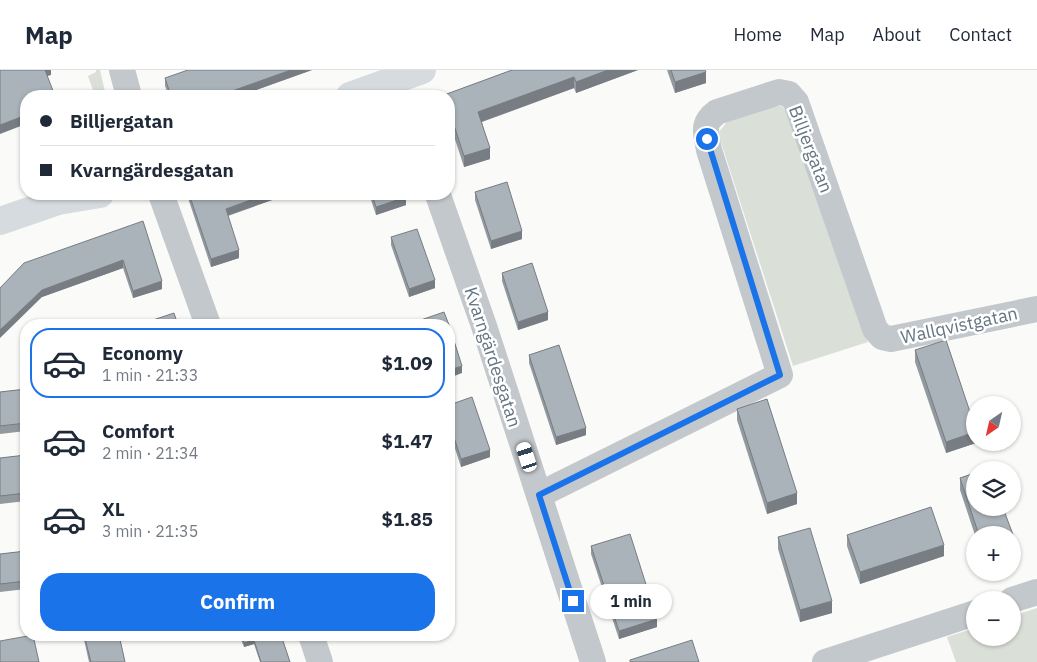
<!DOCTYPE html>
<html lang="en">
<head>
<meta charset="utf-8">
<style>
  :root { --surface:#fff; --page:#f6f6f7; --text:#1f2937; --muted:#747a83; --line:#e0e1e3; --accent:#1a73e8 }
  body { margin:0; font-family:"IBM Plex Sans",sans-serif; background:var(--page); color:var(--text); height:100vh; display:flex; flex-direction:column; font-size:19px; white-space:nowrap }
  * { box-sizing:border-box; margin:0 }
  p { font-size:16px; color:var(--muted) }
  .icon { flex:none; width:28px; height:28px; fill:none; stroke:currentColor; stroke-width:2; stroke-linecap:round; stroke-linejoin:round }
  .map { position:relative; flex:1; overflow:hidden }
  .details { position:absolute; left:20px; top:249px; width:435px; height:322px; display:flex; flex-direction:column; background:var(--surface); border-radius:20px; box-shadow:0 1px 4px #0004 }
  .details>* { flex:none }
  .hud { position:absolute; left:20px; top:20px; width:435px; height:110px; border-radius:20px; box-shadow:0 1px 4px #0004; display:grid; align-content:center; height:110px; padding:0 20px; background:var(--surface) }
  .needle { width:32px; rotate:214deg }
  .controls { position:absolute; left:966px; top:326px; display:grid; gap:10px }
  .controls a { display:grid; place-items:center; width:55px; height:55px; border-radius:50%; background:var(--surface); box-shadow:0 1px 4px #0004; font-size:25px }
  .end { position:absolute; width:22px; height:22px; margin:-11px; border:6px solid #1a73e8; background:#fff; box-shadow:0 0 0 2px #fff }
  .from { border-radius:50% }
  .bubble { position:absolute; height:35px; border-radius:18px; background:var(--surface); box-shadow:0 1px 4px #0004; font-size:16px; font-weight:700; line-height:35px; text-align:center }
  .car { position:absolute; width:15px; height:30px; margin:-15px -8px; border-radius:6px; box-shadow:0 0 4px 1px #0007; background:linear-gradient(#fff 24%,#345 0 40%,#fff 0 76%,#345 0 86%,#fff 0) }
  .hud b { display:flex; align-items:center; gap:18px; height:48px; font-size:19px }
  .hud b+b { border-top:1px solid var(--line) }
  .hud i { width:12px; height:12px; background:var(--text) }
  ul { padding:9px 0 0; list-style:none }
  li { display:flex; align-items:center; gap:15px; height:70px; margin:0 10px 8px; padding:0 10px; border:2px solid transparent; border-radius:20px }
  li div { flex:1 }
  li b { display:block; font-size:19px }
  li em { font-style:normal; font-weight:700 }
  li.selected { border-color:var(--accent) }
  li>.icon { width:45px; height:45px; stroke-width:1.5 }
  .cta { display:flex; gap:10px; margin-top:auto; padding:10px 20px }
  .cta a { flex:1; height:58px; border-radius:20px; background:var(--accent); color:#fff; font-size:20px; font-weight:700; line-height:58px; text-align:center }
  header { display:flex; align-items:center; gap:30px; box-sizing:border-box; height:70px; padding:0 25px; background:var(--surface); border-bottom:1px solid var(--line) }
  header strong { font-size:24px }
  nav { display:flex; gap:28px; margin-inline-start:auto; font-size:18px }
  .map>svg:first-child { display:block }
</style>
</head>
<body>
<header>
<strong>Map</strong>
<nav><a>Home</a><a>Map</a><a>About</a><a>Contact</a></nav>
</header>
<div class="map">
<svg width="1037" height="592" viewBox="0 0 1037 592">
  <rect width="100%" height="100%" fill="#fafaf8"/>
  <g fill="#dadfd7">
    <polygon points="96,0 100,0 106,26 95,26 88,6 96,2"/>
    <polygon points="774,36 781,36 791,45 868,272 793,296 718,63 727,52"/>
    <polygon points="1037,538 1037,592 956,592 947,567 975,558 975,568 1012,568 1013,546"/>
  </g>
  <g fill="none" stroke-linecap="round" stroke-linejoin="round">
    <g stroke="#c3c8cc" stroke-width="26">
      <polyline points="122,0 129,26"/>
      <polyline points="161,124 208,255"/>
      <polyline points="438,125 484,256 593,592"/>
      <path d="M 539,425 L 780,305 L 709,80 C 706,62 701,54 717,42 L 779,22 L 789,24 L 796,32 L 875,259 L 882,267 L 891,269 L 1037,239"/>
      <polyline points="1012,530 1037,522"/>
      <polyline points="311,565 320,592"/>
      <polyline points="825,592 975,543"/>
    </g>
    <g stroke="#d6dbdf" stroke-width="28">
      <polyline points="350,26 422,0"/>
      <polyline points="0,151 58,131 100,124"/>
    </g>
  </g>
  <g fill="#929a9f">
    <polygon points="312,0 239,26 169,26 165,16 165,8"/>
    <polygon points="512,0 638,0 576,23 574,18 482,52 490,89 464,97 449,51 449,26 444,26 444,25"/>
    <polygon points="667,0 705,0 706,13 675,23"/>
    <polygon points="475,122 522,169 491,179 475,130"/>
    <polygon points="188,124 289,124 228,146 239,188 211,197 188,128"/>
    <polygon points="369,124 405,124 406,135 376,145"/>
    <polygon points="143,151 162,219 133,228 123,198 42,227 0,218"/>
    <polygon points="391,167 435,218 409,227 391,175"/>
    <polygon points="502,203 548,250 518,260 502,211"/>
    <polygon points="915,280 976,372 976,373 946,383 915,292"/>
    <polygon points="529,285 586,365 556,375 529,293"/>
    <polygon points="26,319 26,361 0,364 0,322"/>
    <polygon points="449,335 490,387 461,397 449,360"/>
    <polygon points="737,339 797,434 767,444 737,350"/>
    <polygon points="26,385 26,431 0,434 0,388"/>
    <polygon points="975,403 975,438 1003,438 1015,470 1015,482 1012,482 1012,465 975,465 960,420 960,408"/>
    <polygon points="847,465 944,486 860,514 847,476"/>
    <polygon points="778,467 832,543 800,552 778,479"/>
    <polygon points="591,476 657,557 619,569 591,484"/>
    <polygon points="26,481 26,519 0,522 0,484"/>
    <polygon points="83,565 119,565 125,592 89,592"/>
    <polygon points="239,565 281,565 290,592 260,592 254,574 244,577"/>
  </g>
  <g fill="#777d82">
    <polygon points="44,0 51,0 51,5 44,7"/>
    <polygon points="291,0 312,0 239,26 218,26"/>
    <polygon points="608,0 638,0 576,23 576,12"/>
    <polygon points="706,2 706,13 675,23 675,12"/>
    <polygon points="574,7 574,18 478,53 478,42"/>
    <polygon points="26,45 26,54 0,64 0,55"/>
    <polygon points="490,78 490,89 464,97 464,86"/>
    <polygon points="267,124 289,124 226,146 226,139"/>
    <polygon points="406,127 406,135 376,145 376,137"/>
    <polygon points="522,161 522,169 491,179 491,171"/>
    <polygon points="239,180 239,188 211,197 211,189"/>
    <polygon points="123,190 123,198 42,227 0,268 0,260 42,220"/>
    <polygon points="435,210 435,218 409,227 409,219"/>
    <polygon points="162,211 162,219 133,228 133,221"/>
    <polygon points="548,242 548,250 518,260 518,252"/>
    <polygon points="462,296 462,303 449,308 449,300"/>
    <polygon points="586,358 586,365 556,375 556,367"/>
    <polygon points="975,362 975,372 976,373 946,383 946,372"/>
    <polygon points="490,380 490,387 461,397 461,389"/>
    <polygon points="797,423 797,434 767,444 767,433"/>
    <polygon points="1015,470 1015,482 1012,482 1012,471"/>
    <polygon points="944,475 944,486 860,514 860,502"/>
    <polygon points="832,531 832,543 800,552 800,540"/>
    <polygon points="657,549 657,557 619,569 619,561"/>
    <polygon points="254,570 254,574 244,577 244,573"/>
  </g>
  <g fill="#aab3b9" stroke="#777d82">
    <polygon points="0,0 45,0 55,26 26,26 26,45 0,55"/>
    <polygon points="188,0 291,0 218,26 171,26 165,8"/>
    <polygon points="512,0 608,0 576,12 574,7 478,42 490,78 464,86 449,40 449,26 444,26 444,25"/>
    <polygon points="671,0 705,0 706,2 675,12"/>
    <polygon points="507,112 522,161 491,171 475,122"/>
    <polygon points="189,124 267,124 226,139 239,180 211,189"/>
    <polygon points="372,124 405,124 406,127 376,137"/>
    <polygon points="143,151 162,211 133,221 123,190 42,220 0,260 0,218 24,193"/>
    <polygon points="417,159 435,210 409,219 391,167"/>
    <polygon points="532,193 548,242 518,252 502,203"/>
    <polygon points="444,242 449,255 419,255 418,251"/>
    <polygon points="174,243 178,255 155,255 153,250"/>
    <polygon points="449,255 462,296 449,300"/>
    <polygon points="946,270 975,357 975,362 946,372 915,280"/>
    <polygon points="559,275 586,358 556,367 529,285"/>
    <polygon points="26,319 26,353 0,356 0,322"/>
    <polygon points="472,327 490,380 461,389 449,352 449,335"/>
    <polygon points="767,329 797,423 767,433 737,339"/>
    <polygon points="26,385 26,423 0,426 0,388"/>
    <polygon points="975,403 975,438 1003,438 1015,470 1012,471 1012,465 979,465 960,408"/>
    <polygon points="931,437 944,475 860,502 847,465"/>
    <polygon points="810,458 832,531 800,540 778,467"/>
    <polygon points="630,464 657,549 619,561 591,476"/>
    <polygon points="26,481 26,511 0,514 0,484"/>
    <polygon points="33,565 39,592 0,592 0,571"/>
    <polygon points="84,565 119,565 125,592 91,592"/>
    <polygon points="241,565 281,565 290,592 261,592 254,570 244,573"/>
    <polygon points="692,570 699,592 630,592 630,590"/>
  </g>
  <g fill="none" stroke-linecap="round" stroke-linejoin="round">
    <polyline stroke="#1a73e8" stroke-width="6" points="573,531 539,425 780,305 707,69"/>
  </g>
  <g text-anchor="middle" dominant-baseline="central" stroke-width="5" stroke-linejoin="round" paint-order="stroke">
    <g font-size="18" fill="#657683" stroke="#fff">
      <text transform="translate(811 79) rotate(69)">Billjergatan</text>
      <text transform="translate(959 255) rotate(-12)">Wallqvistgatan</text>
      <text transform="translate(493 287) rotate(72)">Kvarngärdesgatan</text>
    </g>
  </g>
</svg>
<div class="controls">
<a><svg class="needle" viewBox="-14 -14 28 28"><path d="M0-13l5 13h-10z" fill="#e53935"/><path d="M0 13l5-13h-10z" fill="#747a83"/></svg></a>
<a><svg class="icon" aria-label="layers" viewBox="0 0 24 24"><path d="M12 4l9 5-9 5-9-5zM3 14l9 5 9-5"/></svg></a>
<a>+</a>
<a>−</a>
</div>
<i class="end from" style="left:707px;top:69px"></i>
<i class="end" style="left:573px;top:531px"></i>
<div class="bubble" style="left:590px;top:514px;width:82px">1 min</div>
<i class="car" style="left:527px;top:387px;rotate:342deg"></i>
<div class="hud">
<b><i class="from"></i>Billjergatan</b>
<b><i></i>Kvarngärdesgatan</b>
</div>
<section class="details">
<ul>
<li class="selected"><svg class="icon" aria-label="car" viewBox="0 0 24 24"><path d="M5 17H2v-5l4-1 3-4h7l3 4 3 1v5h-3M9 17h6M6 11h13"/><circle cx="7" cy="17" r="2"/><circle cx="17" cy="17" r="2"/></svg><div><b>Economy</b><p>1 min · 21:33</p></div><em>$1.09</em></li>
<li><svg class="icon" aria-label="car" viewBox="0 0 24 24"><path d="M5 17H2v-5l4-1 3-4h7l3 4 3 1v5h-3M9 17h6M6 11h13"/><circle cx="7" cy="17" r="2"/><circle cx="17" cy="17" r="2"/></svg><div><b>Comfort</b><p>2 min · 21:34</p></div><em>$1.47</em></li>
<li><svg class="icon" aria-label="car" viewBox="0 0 24 24"><path d="M5 17H2v-5l4-1 3-4h7l3 4 3 1v5h-3M9 17h6M6 11h13"/><circle cx="7" cy="17" r="2"/><circle cx="17" cy="17" r="2"/></svg><div><b>XL</b><p>3 min · 21:35</p></div><em>$1.85</em></li>
</ul>
<div class="cta"><a>Confirm</a></div>
</section>
</div>
</body>
</html>
